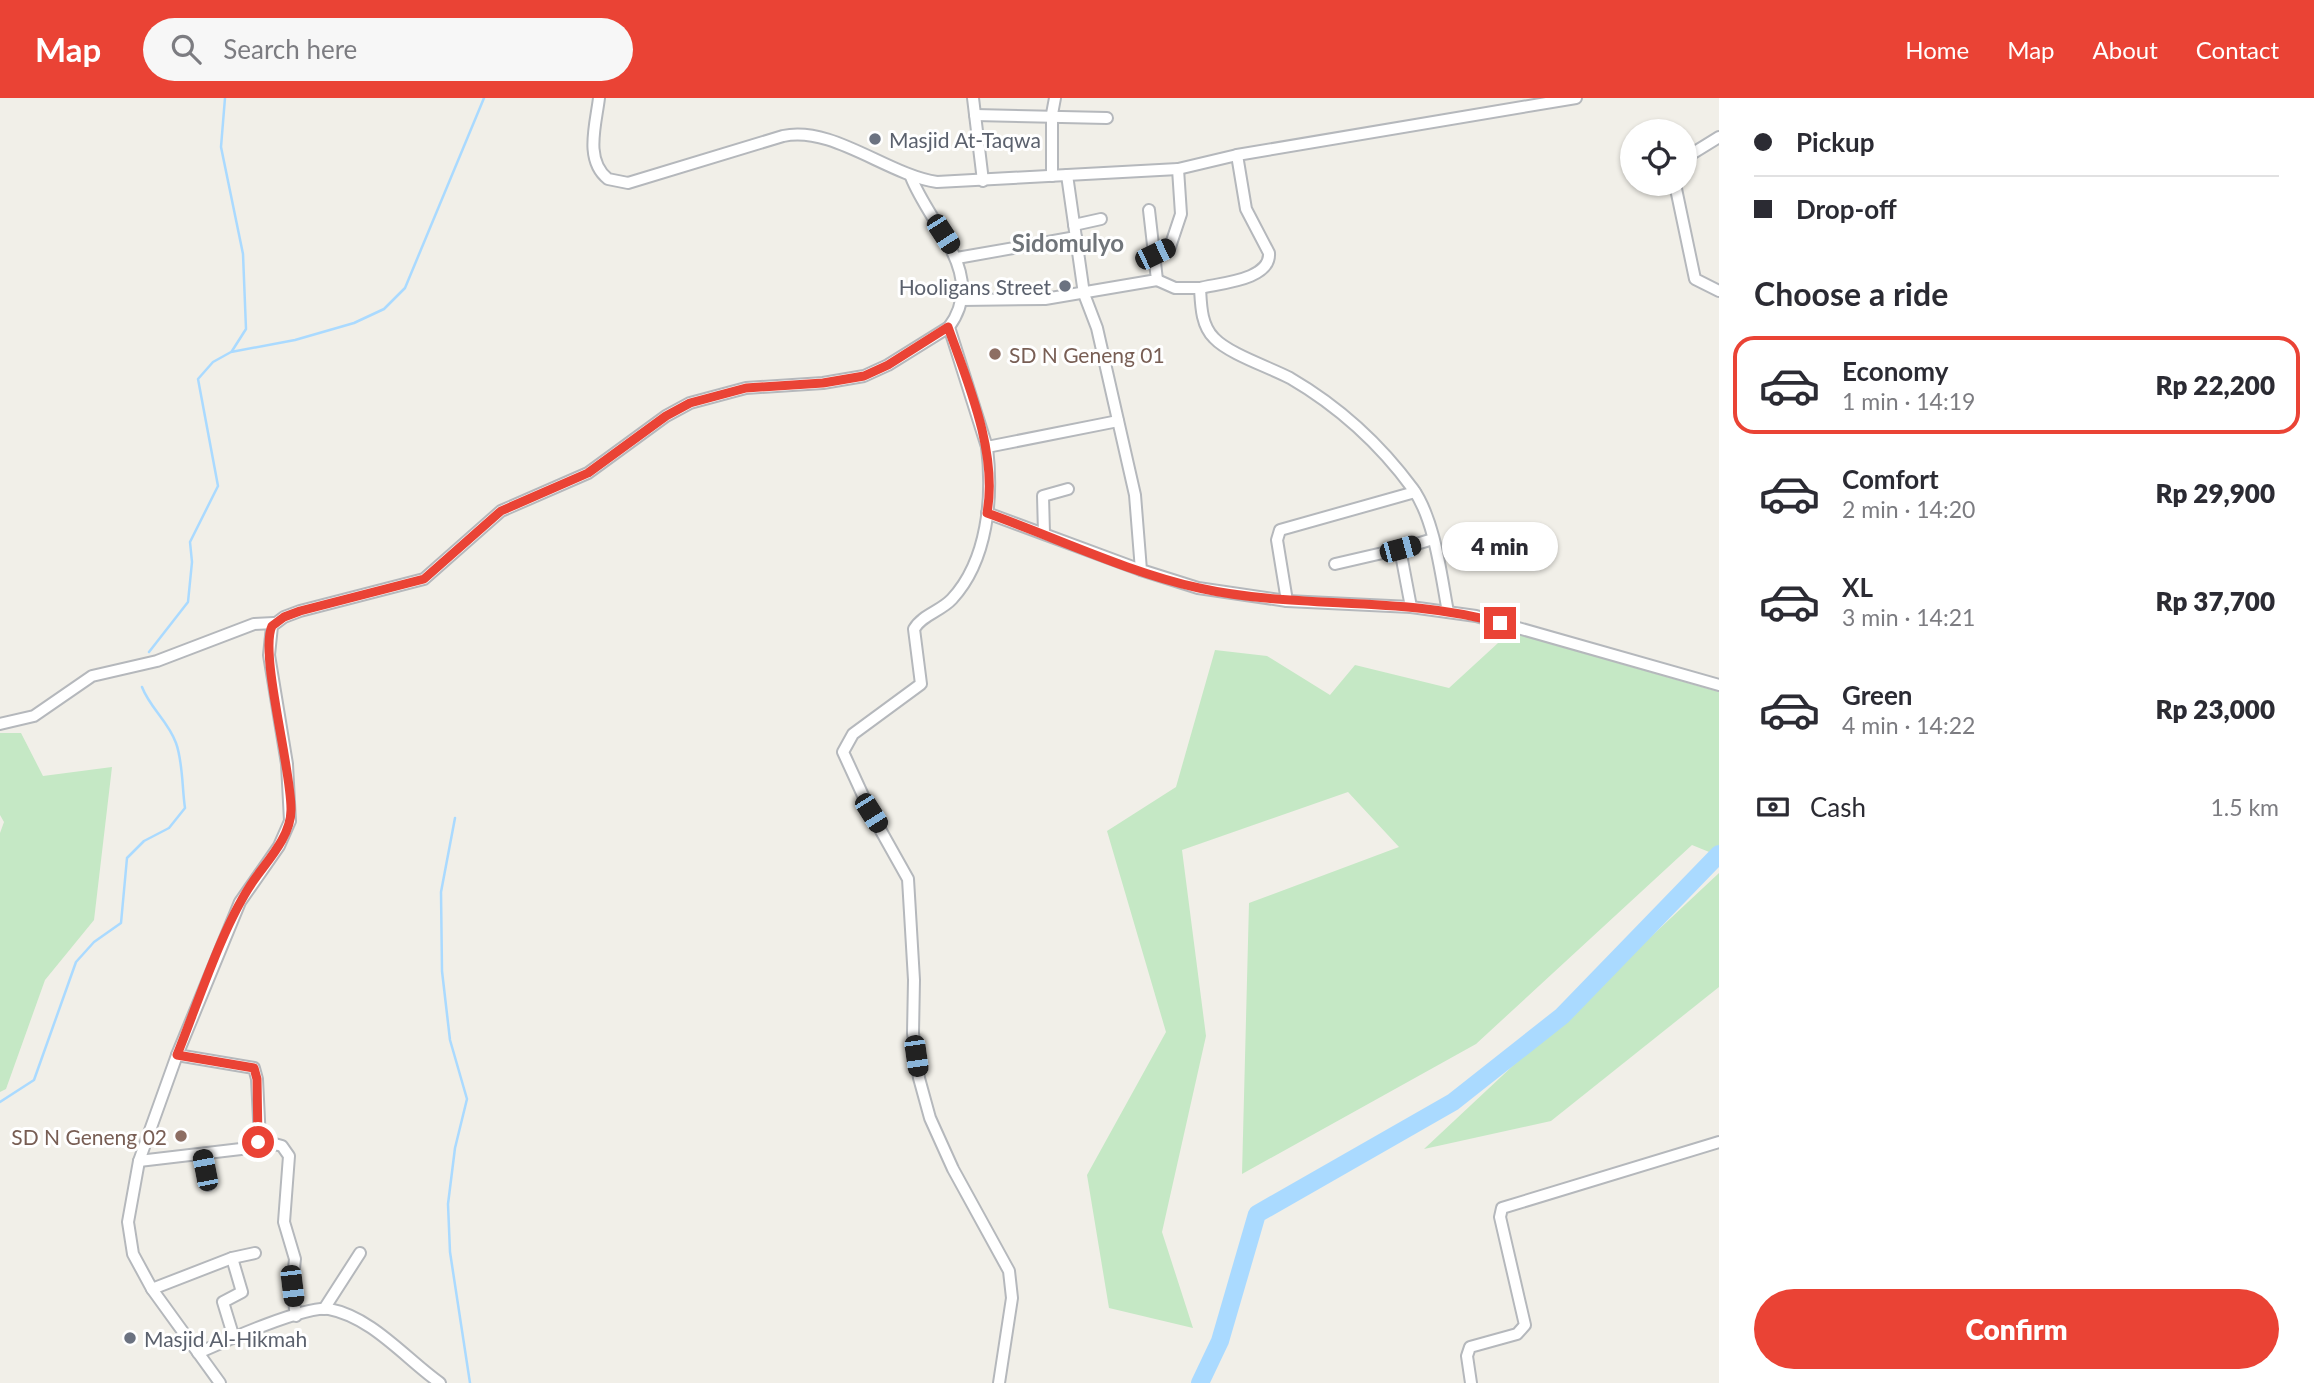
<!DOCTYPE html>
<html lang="en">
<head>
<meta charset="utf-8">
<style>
  :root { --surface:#fff; --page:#f7f7f7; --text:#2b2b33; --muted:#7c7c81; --line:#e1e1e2; --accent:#ea4335 }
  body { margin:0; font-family:Lato,sans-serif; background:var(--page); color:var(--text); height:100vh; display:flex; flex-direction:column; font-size:26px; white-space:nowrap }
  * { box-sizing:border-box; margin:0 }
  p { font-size:23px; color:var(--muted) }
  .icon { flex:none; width:38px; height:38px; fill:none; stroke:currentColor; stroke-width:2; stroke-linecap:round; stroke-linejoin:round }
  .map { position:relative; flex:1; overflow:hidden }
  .side { display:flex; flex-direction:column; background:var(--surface); width:595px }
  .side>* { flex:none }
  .hud { display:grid; align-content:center; height:154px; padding:0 35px; background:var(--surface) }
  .tools { position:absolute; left:1620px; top:21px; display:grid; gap:14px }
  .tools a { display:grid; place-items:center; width:77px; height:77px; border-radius:50%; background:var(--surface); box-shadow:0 2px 5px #0004; font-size:35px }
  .end { position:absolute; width:32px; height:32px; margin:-16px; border:9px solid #ea4335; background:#fff; box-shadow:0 0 0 4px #fff }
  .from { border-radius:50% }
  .bubble { position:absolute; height:49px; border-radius:24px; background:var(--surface); box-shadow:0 2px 5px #0004; font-size:23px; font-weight:800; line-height:49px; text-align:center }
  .car { position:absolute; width:21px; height:42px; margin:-21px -10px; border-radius:9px; box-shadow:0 0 5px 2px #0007; background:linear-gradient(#222 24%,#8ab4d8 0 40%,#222 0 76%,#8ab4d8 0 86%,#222 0) }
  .hud b { display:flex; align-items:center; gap:24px; height:66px; font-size:26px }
  .hud b+b { border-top:2px solid var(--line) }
  .hud i { width:18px; height:18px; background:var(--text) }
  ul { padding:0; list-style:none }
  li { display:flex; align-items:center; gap:21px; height:98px; margin:0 14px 10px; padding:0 21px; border:4px solid transparent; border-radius:21px }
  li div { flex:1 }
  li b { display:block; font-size:26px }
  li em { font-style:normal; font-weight:800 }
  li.on { border-color:var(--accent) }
  li>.icon { width:63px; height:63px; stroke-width:1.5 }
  h2 { padding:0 35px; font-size:32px; line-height:84px }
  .pay { display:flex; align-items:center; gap:18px; height:77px; padding:0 35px; font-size:26px }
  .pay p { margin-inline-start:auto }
  .primary-button { display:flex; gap:14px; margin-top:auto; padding:14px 35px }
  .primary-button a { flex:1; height:80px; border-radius:42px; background:var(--accent); color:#fff; font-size:28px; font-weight:800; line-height:80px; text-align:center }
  header { display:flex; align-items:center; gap:42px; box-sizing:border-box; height:98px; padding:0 35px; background:var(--accent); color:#fff }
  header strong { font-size:33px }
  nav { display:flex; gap:38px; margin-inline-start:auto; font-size:24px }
  .search { width:490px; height:63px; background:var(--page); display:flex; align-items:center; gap:18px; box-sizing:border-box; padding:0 24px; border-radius:38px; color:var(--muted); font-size:26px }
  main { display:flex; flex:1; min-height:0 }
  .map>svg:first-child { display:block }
</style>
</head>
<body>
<header>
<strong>Map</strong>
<div class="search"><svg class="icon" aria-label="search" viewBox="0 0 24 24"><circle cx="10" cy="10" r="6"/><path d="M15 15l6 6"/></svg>Search here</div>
<nav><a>Home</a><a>Map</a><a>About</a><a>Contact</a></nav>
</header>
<main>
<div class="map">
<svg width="1719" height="1285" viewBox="0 0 1719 1285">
  <rect width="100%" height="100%" fill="#f1efe8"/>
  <g fill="#c5e8c5">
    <polygon points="1510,534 1719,594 1719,758 1692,747 1476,946 1242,1076 1249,805 1399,749 1348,694 1182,752 1206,938 1162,1134 1193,1230 1109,1210 1087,1077 1166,934 1107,733 1176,689 1215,552 1267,558 1330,597 1355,567 1449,590"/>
    <polygon points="0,635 21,635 43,678 112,669 94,822 45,882 6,991 0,994 0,735 4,724 0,717"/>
    <polygon points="1719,775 1719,889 1551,1023 1424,1051"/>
  </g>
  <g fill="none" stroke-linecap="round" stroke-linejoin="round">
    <g stroke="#aadaff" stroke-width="2.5">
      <polyline points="225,0 221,49 243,156 246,231 232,253"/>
      <polyline points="149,554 188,504 192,464 190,444 218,388 198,281 213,264 231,254 295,242 354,225 384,211 405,190 484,0"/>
      <polyline points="455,720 441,794 442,873 450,942 467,1001 455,1050 448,1106 450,1154 470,1285"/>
      <path d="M 0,1004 L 34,982 L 76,864 L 94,844 L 121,825 L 127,760 L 144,743 L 169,730 L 185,710 C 182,690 183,664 176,645 C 168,623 150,610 142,589"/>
    </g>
    <polyline stroke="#aadaff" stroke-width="18" points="1200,1285 1220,1243 1257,1116 1453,1004 1562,918 1719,756"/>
    <g stroke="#b5b8bc" stroke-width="14">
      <g id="street">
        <path d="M 599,0 C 596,26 584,62 608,81 L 628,85 L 783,38 C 832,27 888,77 937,84 L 1178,71 L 1237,57 L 1576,0"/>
        <polyline points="973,0 983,83"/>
        <polyline points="975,17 1107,20"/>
        <polyline points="1685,60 1719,39"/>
        <polyline points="1067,77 1084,196 1097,230 1135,397 1141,472 1198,490 1287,503 1411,509 1476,518 1719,587"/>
        <polyline points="1052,78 1052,16 1055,0"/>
        <path d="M 911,79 C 930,128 988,176 949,229 L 987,349 L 1118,323"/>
        <polyline points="1675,86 1695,181 1719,193"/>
        <polyline points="1074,127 1101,121"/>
        <polyline points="1155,156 1170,149 1181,116 1178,71"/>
        <polyline points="957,160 1076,139"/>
        <path d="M 1157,182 L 1175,190 L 1200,190 C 1201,207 1201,227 1214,240 C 1229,256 1269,269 1290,280 C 1338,308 1380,346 1413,391 C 1435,422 1441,478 1448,514"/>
        <path d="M 1200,190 C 1220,185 1271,182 1269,155 L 1246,111 L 1237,57"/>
        <polyline points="961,202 1045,201 1157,182 1149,112"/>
        <path d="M 987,349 C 993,399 988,462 952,501 C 941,513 922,517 914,531 L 921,586 L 853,636 L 843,654 L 871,715 L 908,781 L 914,882 L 913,935 L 919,980 L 930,1020 L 953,1071 L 1009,1173 L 1012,1200 L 999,1285"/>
        <polyline points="987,415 1141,472"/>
        <polyline points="1044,435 1043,398 1068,391"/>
        <polyline points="1400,451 1433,441"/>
        <polyline points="1335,466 1400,451 1411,509"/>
        <polyline points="1287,503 1277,442 1280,432 1415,394"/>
        <polyline points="0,626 34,618 92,578 157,563 254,526 274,525"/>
        <polyline points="260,1042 282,1048 289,1058 284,1124 295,1161 292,1189 296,1218"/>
        <polyline points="202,1057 208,1087"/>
        <polyline points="139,1063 241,1051 260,1042 257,981 254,970 177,957"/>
        <polyline points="232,1160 242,1194 223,1204 234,1240"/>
        <polyline points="152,1191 232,1160 255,1155"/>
        <polyline points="324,1211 360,1155"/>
        <path d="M 198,1255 C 223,1244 305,1207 329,1211 C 372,1219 406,1261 440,1285"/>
        <polyline points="220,1285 152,1191 133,1156 128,1124 139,1063 177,957 240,804 279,748 290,723 287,666 269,557 272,528 284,519 300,513 424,481 501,413 588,375 666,318 690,305 746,290 823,285 864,278 888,267 949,229"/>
        <polyline points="1471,1285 1467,1258 1470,1249 1517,1236 1525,1227 1500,1119 1502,1110 1719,1044"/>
      </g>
    </g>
    <use href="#street" stroke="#fff" stroke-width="10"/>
  </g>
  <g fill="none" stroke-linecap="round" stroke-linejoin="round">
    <path stroke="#ea4335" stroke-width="9" d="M 258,1044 L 257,981 L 254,970 L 177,957 C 198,905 223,826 254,782 C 268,762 291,738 291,712 C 292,673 259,555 272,528 L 284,519 L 300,513 L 424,481 L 501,413 L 588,375 L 666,318 L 690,305 L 746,290 L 823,285 L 864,278 L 888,267 L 948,229 C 968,285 998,355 987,415 C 1057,440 1127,474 1199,490 C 1298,512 1402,497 1500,525"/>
  </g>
  <g fill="#6b7280" stroke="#fff" stroke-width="2.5">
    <circle cx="875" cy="41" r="7"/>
    <circle cx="1065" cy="188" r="7"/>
    <circle cx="130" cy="1240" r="7"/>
  </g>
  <g fill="#8d6e63" stroke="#fff" stroke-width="2.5">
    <circle cx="995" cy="256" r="7"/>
    <circle cx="181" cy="1038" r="7"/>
  </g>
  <g text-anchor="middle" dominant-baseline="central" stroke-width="6" stroke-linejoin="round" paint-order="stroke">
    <g font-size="21" fill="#5b616d" stroke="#fff" text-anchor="start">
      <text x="889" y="41">Masjid At-Taqwa</text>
      <text x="1051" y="188" text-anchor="end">Hooligans Street</text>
      <text x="144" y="1240">Masjid Al-Hikmah</text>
    </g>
    <g font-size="21" fill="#785e54" stroke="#fff" text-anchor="start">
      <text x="1009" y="256">SD N Geneng 01</text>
      <text x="167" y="1038" text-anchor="end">SD N Geneng 02</text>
    </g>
    <g font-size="24" font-weight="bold" fill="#70757a" stroke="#fff">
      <text x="1068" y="144">Sidomulyo</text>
    </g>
  </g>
</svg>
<div class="tools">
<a><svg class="icon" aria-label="locate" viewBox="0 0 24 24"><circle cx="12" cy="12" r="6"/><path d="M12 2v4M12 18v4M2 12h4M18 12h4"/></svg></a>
</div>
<i class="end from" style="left:258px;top:1044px"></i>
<i class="end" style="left:1500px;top:525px"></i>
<div class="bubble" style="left:1442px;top:424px;width:116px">4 min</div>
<i class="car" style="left:943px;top:136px;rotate:147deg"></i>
<i class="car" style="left:1155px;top:156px;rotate:64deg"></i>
<i class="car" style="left:1400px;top:451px;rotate:75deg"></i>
<i class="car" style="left:871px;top:715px;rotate:148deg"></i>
<i class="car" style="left:916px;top:958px;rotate:172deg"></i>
<i class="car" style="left:205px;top:1072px;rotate:349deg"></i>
<i class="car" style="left:292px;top:1188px;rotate:173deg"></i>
</div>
<section class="side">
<div class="hud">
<b><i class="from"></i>Pickup</b>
<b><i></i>Drop-off</b>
</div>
<h2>Choose a ride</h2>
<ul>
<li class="on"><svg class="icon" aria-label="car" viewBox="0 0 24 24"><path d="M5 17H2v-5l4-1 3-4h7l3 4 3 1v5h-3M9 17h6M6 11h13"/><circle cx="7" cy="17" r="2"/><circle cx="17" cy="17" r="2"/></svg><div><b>Economy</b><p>1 min · 14:19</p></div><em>Rp 22,200</em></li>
<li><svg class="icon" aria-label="car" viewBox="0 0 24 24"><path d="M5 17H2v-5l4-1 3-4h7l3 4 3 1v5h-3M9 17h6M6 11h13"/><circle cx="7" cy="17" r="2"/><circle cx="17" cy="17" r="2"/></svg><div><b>Comfort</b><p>2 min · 14:20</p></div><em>Rp 29,900</em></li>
<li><svg class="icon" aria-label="car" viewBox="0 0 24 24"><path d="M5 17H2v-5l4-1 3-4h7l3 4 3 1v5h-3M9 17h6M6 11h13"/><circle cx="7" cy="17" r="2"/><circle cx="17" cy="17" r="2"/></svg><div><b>XL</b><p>3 min · 14:21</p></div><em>Rp 37,700</em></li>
<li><svg class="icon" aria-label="car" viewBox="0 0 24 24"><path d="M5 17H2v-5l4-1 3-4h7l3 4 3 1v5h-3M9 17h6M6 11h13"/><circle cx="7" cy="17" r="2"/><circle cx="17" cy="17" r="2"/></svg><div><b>Green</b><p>4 min · 14:22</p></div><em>Rp 23,000</em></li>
</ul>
<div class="pay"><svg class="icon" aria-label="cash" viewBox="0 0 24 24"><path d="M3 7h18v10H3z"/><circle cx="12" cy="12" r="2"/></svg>Cash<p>1.5 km</p></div>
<div class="primary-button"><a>Confirm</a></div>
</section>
</main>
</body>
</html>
